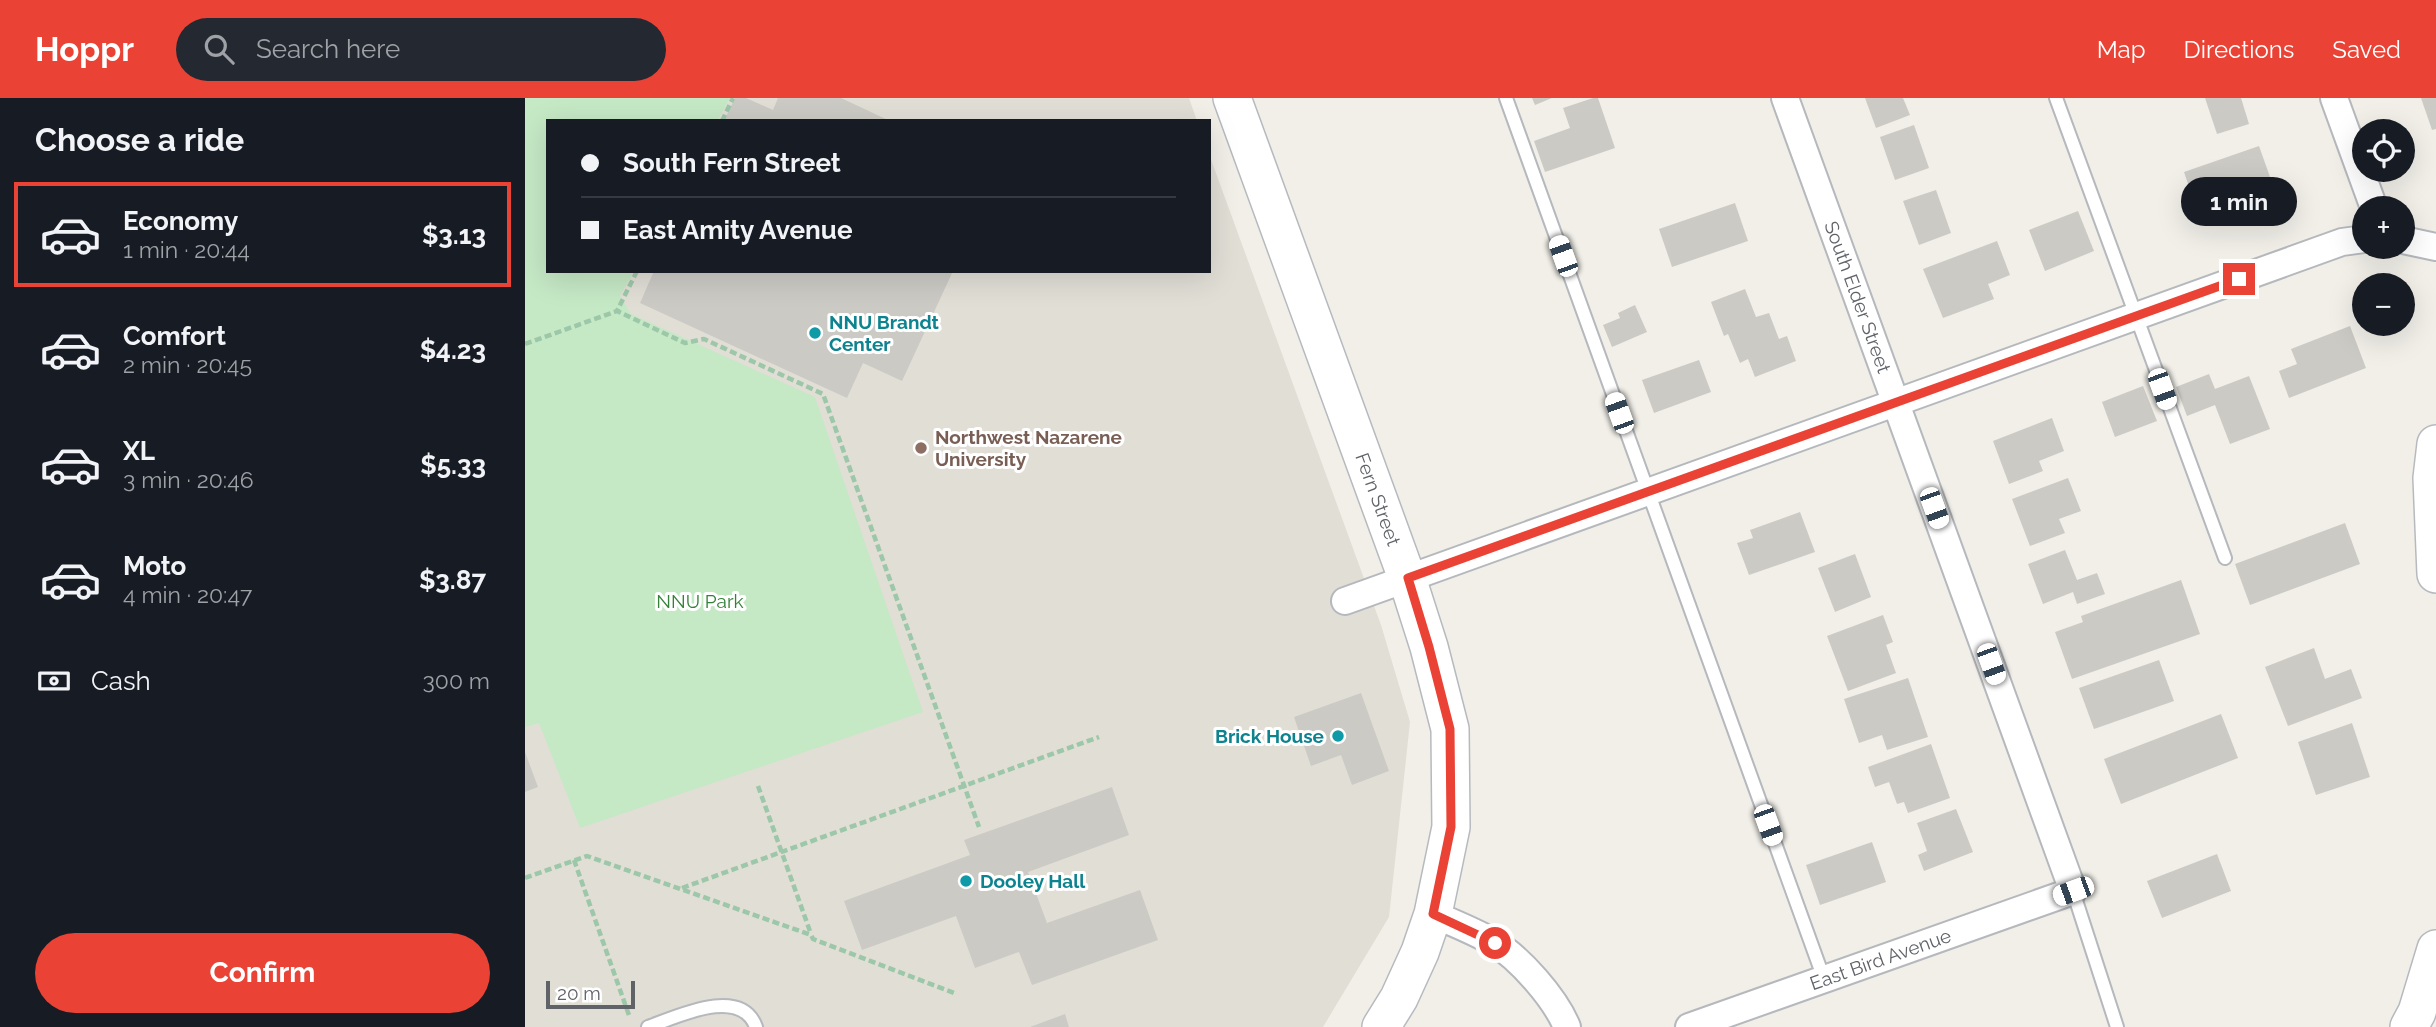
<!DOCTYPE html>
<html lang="en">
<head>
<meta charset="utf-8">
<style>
  :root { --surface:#171b24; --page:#242831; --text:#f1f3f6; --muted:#9ea1a6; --line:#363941; --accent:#ea4335 }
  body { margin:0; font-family:Raleway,sans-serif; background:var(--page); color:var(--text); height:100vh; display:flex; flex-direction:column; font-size:26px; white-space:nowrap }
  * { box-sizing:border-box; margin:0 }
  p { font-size:23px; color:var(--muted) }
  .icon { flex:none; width:38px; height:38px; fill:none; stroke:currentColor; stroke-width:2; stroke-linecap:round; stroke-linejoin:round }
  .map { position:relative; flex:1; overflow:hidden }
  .sheet { display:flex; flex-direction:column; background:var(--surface); width:525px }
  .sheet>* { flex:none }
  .banner { position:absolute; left:21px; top:21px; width:665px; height:154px; border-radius:0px; box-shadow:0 7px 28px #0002; display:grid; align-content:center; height:154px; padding:0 35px; background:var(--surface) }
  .buttons { position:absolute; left:1827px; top:21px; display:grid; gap:14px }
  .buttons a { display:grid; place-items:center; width:63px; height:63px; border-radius:50%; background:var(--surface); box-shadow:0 7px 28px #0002; font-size:35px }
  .scale { position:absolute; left:21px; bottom:18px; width:89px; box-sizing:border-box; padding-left:7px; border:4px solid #5f6368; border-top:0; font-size:19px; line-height:24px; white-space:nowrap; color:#5f6368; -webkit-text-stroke:5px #fff; paint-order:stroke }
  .end { position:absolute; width:32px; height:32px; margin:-16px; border:9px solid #ea4335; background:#fff; box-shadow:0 0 0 4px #fff }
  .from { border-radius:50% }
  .bubble { position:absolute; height:49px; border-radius:24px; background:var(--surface); box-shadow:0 7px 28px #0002; font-size:23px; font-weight:700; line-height:49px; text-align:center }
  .car { position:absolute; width:21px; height:42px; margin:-21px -10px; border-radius:9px; box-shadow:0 0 5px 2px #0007; background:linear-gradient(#fff 24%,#345 0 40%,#fff 0 76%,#345 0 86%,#fff 0) }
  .banner b { display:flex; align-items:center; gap:24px; height:66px; font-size:26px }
  .banner b+b { border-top:2px solid var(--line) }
  .banner i { width:18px; height:18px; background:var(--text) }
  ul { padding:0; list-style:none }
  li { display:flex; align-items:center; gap:21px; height:105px; margin:0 14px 10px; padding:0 21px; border:4px solid transparent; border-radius:0px }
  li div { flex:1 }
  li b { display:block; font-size:26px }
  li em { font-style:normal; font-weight:700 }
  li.selected { border-color:var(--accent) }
  li>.icon { width:63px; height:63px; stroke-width:1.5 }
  h2 { padding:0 35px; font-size:32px; line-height:84px }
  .pay { display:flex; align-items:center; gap:18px; height:77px; padding:0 35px; font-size:26px }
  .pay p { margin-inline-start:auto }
  .primary-button { display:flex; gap:14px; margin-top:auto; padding:14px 35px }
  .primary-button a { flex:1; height:80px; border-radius:42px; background:var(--accent); color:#fff; font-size:28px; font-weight:700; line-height:80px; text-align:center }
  header { display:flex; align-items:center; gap:42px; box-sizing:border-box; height:98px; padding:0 35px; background:var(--accent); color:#fff }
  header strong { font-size:33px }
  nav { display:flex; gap:38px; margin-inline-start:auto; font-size:24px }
  .search { width:490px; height:63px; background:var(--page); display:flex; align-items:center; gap:18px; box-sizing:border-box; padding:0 24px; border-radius:38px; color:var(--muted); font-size:26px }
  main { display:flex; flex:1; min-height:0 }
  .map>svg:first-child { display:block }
</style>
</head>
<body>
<header>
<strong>Hoppr</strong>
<div class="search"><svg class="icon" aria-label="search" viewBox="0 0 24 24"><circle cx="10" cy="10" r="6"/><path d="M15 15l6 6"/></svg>Search here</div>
<nav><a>Map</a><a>Directions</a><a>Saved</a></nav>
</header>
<main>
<section class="sheet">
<h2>Choose a ride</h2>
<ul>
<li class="selected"><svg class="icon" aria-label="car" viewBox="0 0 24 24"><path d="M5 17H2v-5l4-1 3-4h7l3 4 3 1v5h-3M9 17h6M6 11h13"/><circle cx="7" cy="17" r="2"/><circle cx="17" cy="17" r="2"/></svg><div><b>Economy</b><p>1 min · 20:44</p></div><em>$3.13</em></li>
<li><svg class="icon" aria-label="car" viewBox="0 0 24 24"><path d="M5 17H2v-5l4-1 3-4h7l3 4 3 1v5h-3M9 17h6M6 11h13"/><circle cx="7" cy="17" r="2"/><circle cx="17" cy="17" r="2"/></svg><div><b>Comfort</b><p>2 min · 20:45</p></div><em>$4.23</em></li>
<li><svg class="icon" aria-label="car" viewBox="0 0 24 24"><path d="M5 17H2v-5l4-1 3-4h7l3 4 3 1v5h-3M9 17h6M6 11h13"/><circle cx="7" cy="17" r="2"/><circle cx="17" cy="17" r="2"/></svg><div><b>XL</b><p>3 min · 20:46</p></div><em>$5.33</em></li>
<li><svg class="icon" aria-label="car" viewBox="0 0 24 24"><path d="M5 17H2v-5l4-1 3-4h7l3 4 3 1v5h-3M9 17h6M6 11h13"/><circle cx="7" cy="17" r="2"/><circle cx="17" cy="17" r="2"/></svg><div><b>Moto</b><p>4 min · 20:47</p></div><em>$3.87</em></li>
</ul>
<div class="pay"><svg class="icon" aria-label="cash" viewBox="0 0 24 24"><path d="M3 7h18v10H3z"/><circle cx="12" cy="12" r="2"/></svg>Cash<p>300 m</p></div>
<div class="primary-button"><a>Confirm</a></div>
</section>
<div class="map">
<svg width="1911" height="929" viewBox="0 0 1911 929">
  <rect width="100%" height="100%" fill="#f1efe8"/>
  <polygon fill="#e1ded6" points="0,0 664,0 672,23 23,23 23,173 684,173 684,56 856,527 885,624 864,819 798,929 0,929"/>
  <polygon fill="#c5e8c5" points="0,0 205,0 192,23 23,23 23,173 109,173 95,198 106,216 290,299 398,614 55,730 14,625 0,629"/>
  <g fill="#cccac5">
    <polygon points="210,0 221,0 248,12 253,0 316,0 365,23 199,23"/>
    <polygon points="1007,0 1027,0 1010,7"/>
    <polygon points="1068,0 1073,0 1090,50 1020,74 1009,43 1045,30 1038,10"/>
    <polygon points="1340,0 1378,0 1385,17 1351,30"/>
    <polygon points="1680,0 1716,0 1724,26 1692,36"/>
    <polygon points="1896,0 1911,0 1911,31 1907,32"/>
    <polygon points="1389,27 1404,70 1370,82 1355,39"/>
    <polygon points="1734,48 1745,79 1712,91 1715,100 1673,115 1659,74"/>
    <polygon points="1411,92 1426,135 1394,147 1378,103"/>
    <polygon points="1210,105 1223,143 1147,169 1134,131"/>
    <polygon points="1553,113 1569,153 1520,173 1504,132"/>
    <polygon points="1472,143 1485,177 1463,186 1469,201 1418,220 1398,171"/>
    <polygon points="129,173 428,173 377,283 338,265 322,300 115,205"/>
    <polygon points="1220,191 1231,219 1244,215 1254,241 1262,238 1271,263 1230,279 1223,261 1215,265 1203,236 1199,238 1186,204"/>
    <polygon points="1110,207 1122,234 1087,249 1078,227 1095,220 1093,215"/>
    <polygon points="1825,228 1841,270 1764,300 1754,273 1772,266 1766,251"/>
    <polygon points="1174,262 1186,294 1129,315 1117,282"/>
    <polygon points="1684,276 1690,291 1724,278 1745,331 1705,346 1690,307 1662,318 1651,289"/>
    <polygon points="1618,288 1632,323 1590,339 1577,304"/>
    <polygon points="1527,320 1539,353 1514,363 1518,373 1484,386 1468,343"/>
    <polygon points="1543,380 1556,413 1534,421 1540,435 1505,448 1487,401"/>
    <polygon points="1275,414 1290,454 1224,477 1212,445 1228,440 1225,432"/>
    <polygon points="1820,425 1835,466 1725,507 1710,466"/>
    <polygon points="1540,452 1552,482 1572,475 1580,496 1552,506 1548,494 1518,506 1503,466"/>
    <polygon points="1330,456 1346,499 1310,514 1293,470"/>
    <polygon points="1656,482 1675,536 1547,581 1530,534 1558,524 1556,518"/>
    <polygon points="1358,517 1368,544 1361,547 1371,575 1323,593 1302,538"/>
    <polygon points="1789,550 1800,581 1826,571 1837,600 1763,628 1740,569"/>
    <polygon points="1634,562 1649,603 1569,631 1554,590"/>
    <polygon points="1383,580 1403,639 1362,652 1357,637 1334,645 1319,601"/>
    <polygon points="836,595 864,673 827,687 816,657 786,668 769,619"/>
    <polygon points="1696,616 1713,660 1596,706 1579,661"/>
    <polygon points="1827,625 1845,679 1791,697 1773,644"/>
    <polygon points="1406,646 1425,700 1383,715 1379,704 1372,706 1364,684 1350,689 1343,669"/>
    <polygon points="0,654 13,689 0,694"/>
    <polygon points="587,689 604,737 503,774 522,825 615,792 633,842 507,887 494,854 450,870 431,818 337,852 319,803 445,757 439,742"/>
    <polygon points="1431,711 1448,754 1399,773 1393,757 1402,753 1392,725"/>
    <polygon points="1347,744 1361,784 1295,807 1281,767"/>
    <polygon points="1692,756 1706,793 1637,820 1622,783"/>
    <polygon points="540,916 544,929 505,929"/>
  </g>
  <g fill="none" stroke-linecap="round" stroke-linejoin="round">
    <g stroke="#b5b8bc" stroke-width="16">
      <g id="lane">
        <polyline points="981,0 1299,881"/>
        <polyline points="1531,0 1700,460"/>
        <polyline points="1548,793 1592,929"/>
        <path d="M 123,929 C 151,919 216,887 231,929"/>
      </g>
    </g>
    <g stroke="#b5b8bc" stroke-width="30">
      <g id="street">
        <polyline points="1809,0 1849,110"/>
        <polyline points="1878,142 1911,149"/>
        <polyline points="820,503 1817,144 1839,141"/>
        <path d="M 908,816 C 928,825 949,833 968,844 C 995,860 1030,900 1042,929"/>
        <path id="s1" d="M 1164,929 L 1548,793 L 1260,0"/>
      </g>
    </g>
    <g stroke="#b6babf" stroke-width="40">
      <g id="secondary">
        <path id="s2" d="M 707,0 L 882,480 L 904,549 L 925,631 L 926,729 L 908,816 L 895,854 L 874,900 L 856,929"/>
        <polyline points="1911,346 1907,380 1911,476"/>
        <polyline points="1884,929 1892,914 1911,851"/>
      </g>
    </g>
    <g stroke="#9cc7a9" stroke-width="4.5" stroke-dasharray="7 3.5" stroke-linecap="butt">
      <polyline points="197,23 208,0"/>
      <polyline points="112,173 92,213 160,245 179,241 298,296 454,729"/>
      <polyline points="0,246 92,213"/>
      <polyline points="233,688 286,836"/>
      <polyline points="49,762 105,920"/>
      <polyline points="0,780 62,758 286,837 288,841 432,896"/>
      <polyline points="157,790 574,639"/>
    </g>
    <use href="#lane" stroke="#fff" stroke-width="12"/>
    <use href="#street" stroke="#fff" stroke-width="26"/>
    <use href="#secondary" stroke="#fff" stroke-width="37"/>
  </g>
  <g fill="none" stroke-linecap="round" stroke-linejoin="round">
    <polyline stroke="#ea4335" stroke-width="9" points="970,845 908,816 926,729 925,631 904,549 883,480 1714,181"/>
  </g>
  <g fill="#0f9aa8" stroke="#fff" stroke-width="2.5">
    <circle cx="290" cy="235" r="7"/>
    <circle cx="813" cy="638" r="7"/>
    <circle cx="441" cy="783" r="7"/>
  </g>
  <circle fill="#8d6e63" stroke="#fff" stroke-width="2.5" cx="396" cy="350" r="7"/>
  <g text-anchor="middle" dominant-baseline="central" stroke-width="6" stroke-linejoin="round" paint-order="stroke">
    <g font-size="19" fill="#5f6368" stroke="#fff">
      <text transform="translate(1333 199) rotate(70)">South Elder Street</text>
      <text stroke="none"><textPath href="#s2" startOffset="427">Fern Street</textPath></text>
      <text stroke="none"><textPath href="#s1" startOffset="203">East Bird Avenue</textPath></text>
    </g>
    <g font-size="19" font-weight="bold" fill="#0d838f" stroke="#fff" text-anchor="start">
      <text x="304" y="224">NNU Brandt<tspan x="304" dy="22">Center</tspan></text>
      <text x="799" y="638" text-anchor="end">Brick House</text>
      <text x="455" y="783">Dooley Hall</text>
    </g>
    <g font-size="19" font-weight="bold" fill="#785e54" stroke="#fff" text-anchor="start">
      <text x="410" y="339">Northwest Nazarene<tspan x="410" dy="22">University</tspan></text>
    </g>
    <g font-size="19" fill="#348238" stroke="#fff">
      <text x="175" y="503">NNU Park</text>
    </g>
  </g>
</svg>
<div class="buttons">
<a><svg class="icon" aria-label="locate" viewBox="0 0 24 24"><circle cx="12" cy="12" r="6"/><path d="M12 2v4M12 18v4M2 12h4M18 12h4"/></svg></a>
<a>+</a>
<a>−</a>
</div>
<div class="scale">20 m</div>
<i class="end from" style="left:970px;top:845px"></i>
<i class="end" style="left:1714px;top:181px"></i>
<div class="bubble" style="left:1656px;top:79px;width:116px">1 min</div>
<i class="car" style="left:1038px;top:158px;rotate:340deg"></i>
<i class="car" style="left:1637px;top:291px;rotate:160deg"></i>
<i class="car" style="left:1094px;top:315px;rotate:340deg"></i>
<i class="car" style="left:1409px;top:410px;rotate:160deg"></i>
<i class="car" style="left:1466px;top:566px;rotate:160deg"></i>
<i class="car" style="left:1243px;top:727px;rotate:160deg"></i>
<i class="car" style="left:1548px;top:793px;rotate:250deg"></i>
<div class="banner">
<b><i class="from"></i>South Fern Street</b>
<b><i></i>East Amity Avenue</b>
</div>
</div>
</main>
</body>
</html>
